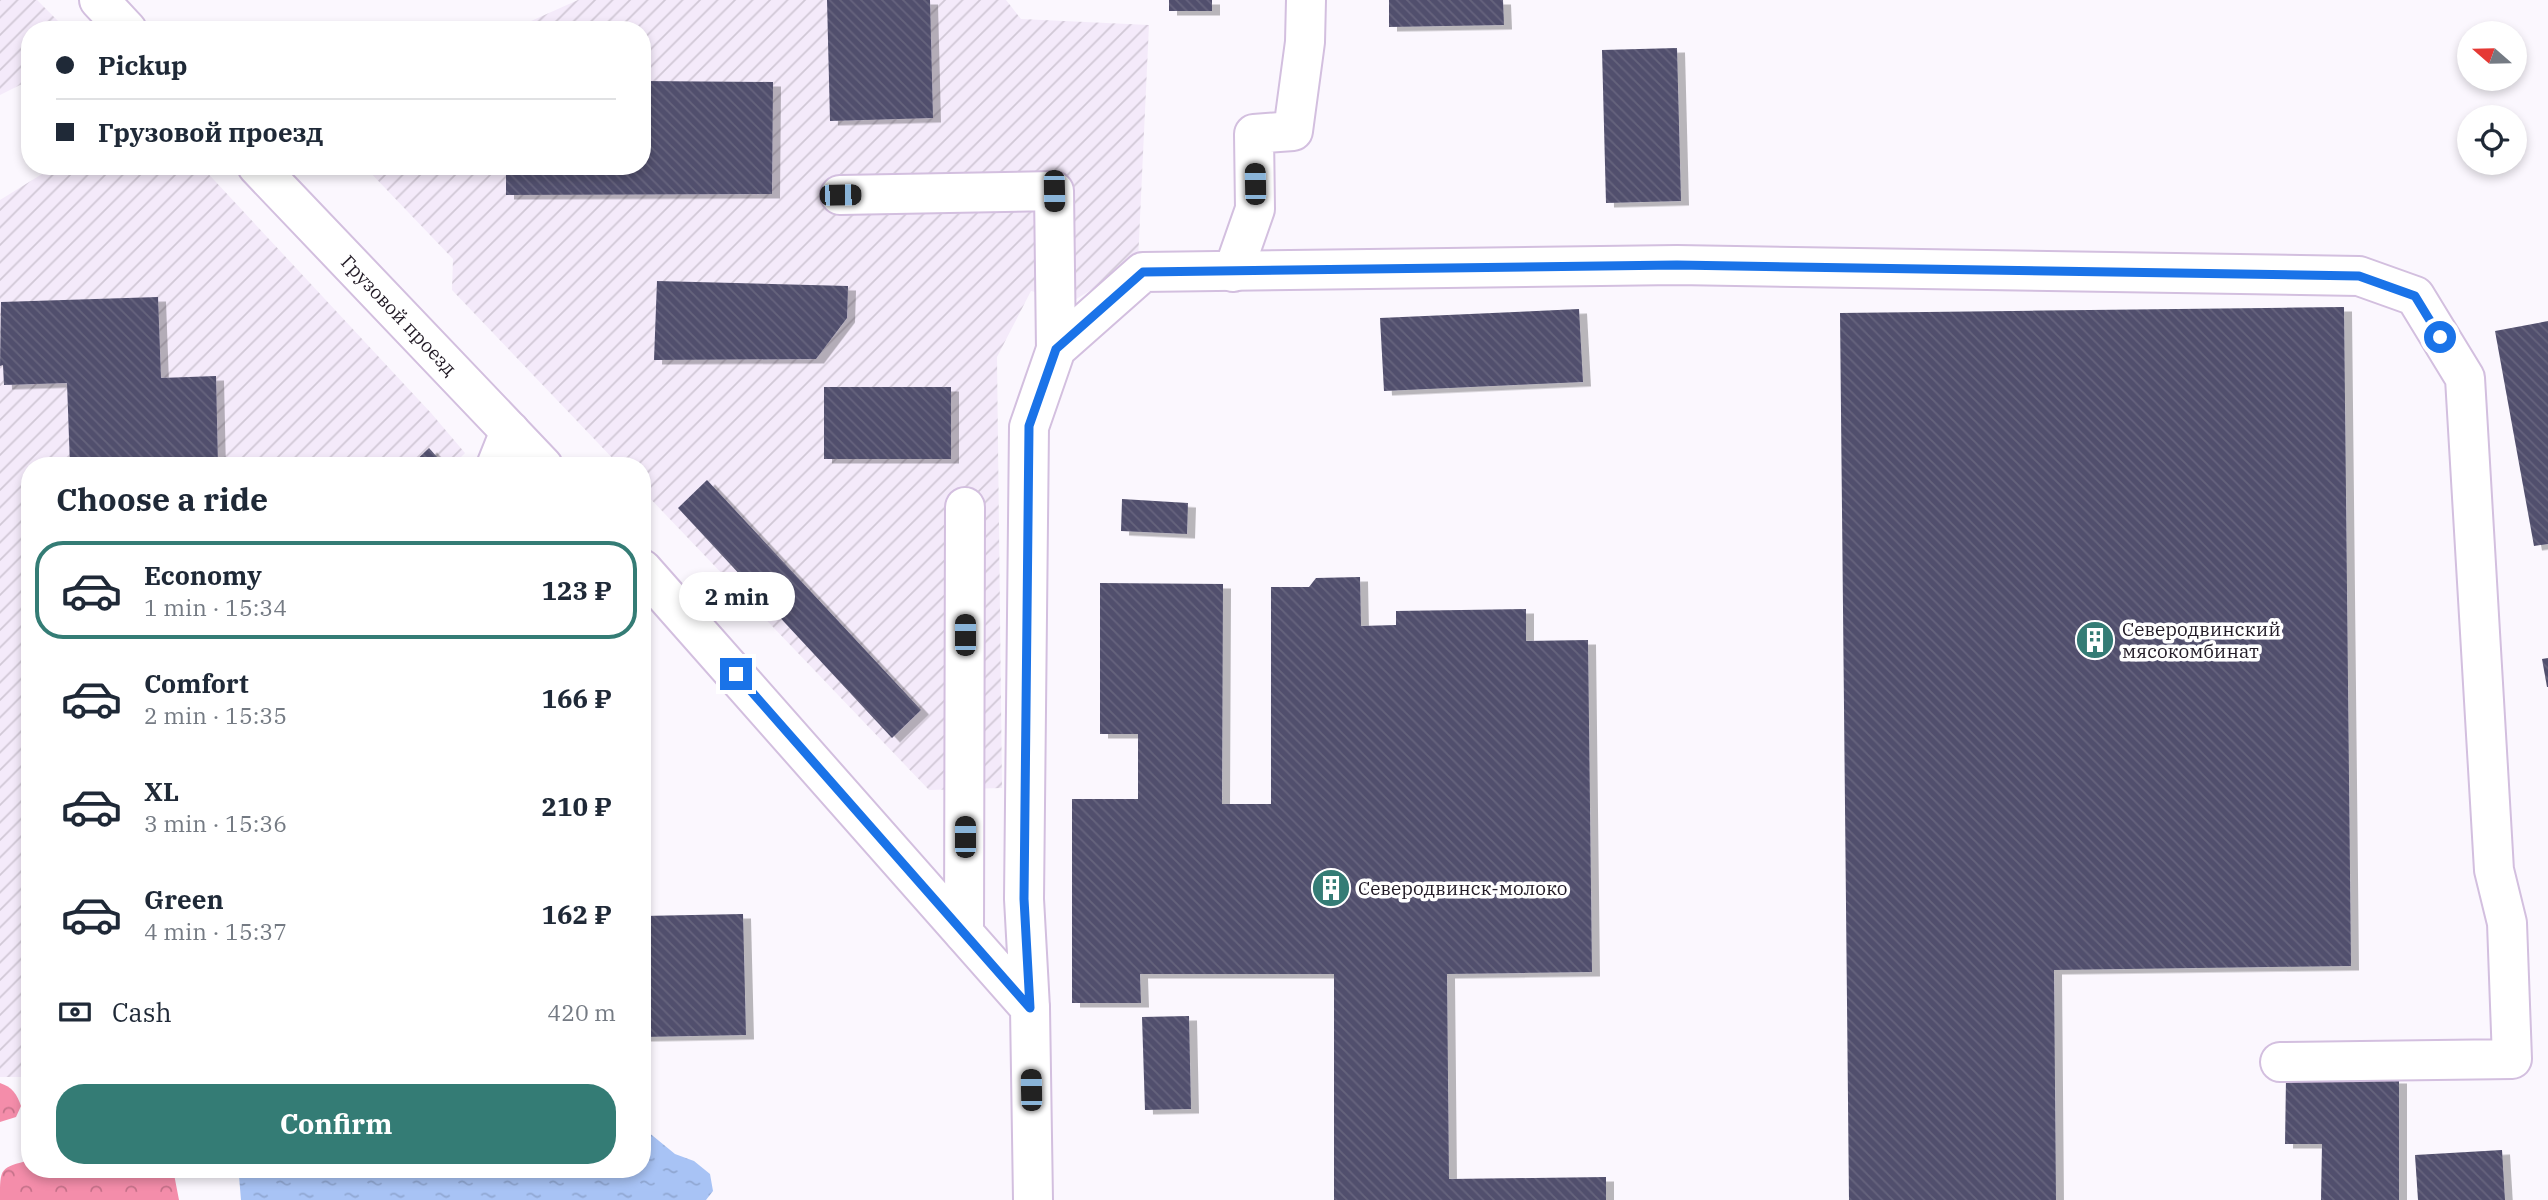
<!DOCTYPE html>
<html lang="en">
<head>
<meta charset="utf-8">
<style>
  :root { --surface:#fff; --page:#f2f2f3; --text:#1f2937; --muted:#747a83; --line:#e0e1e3; --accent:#347c75 }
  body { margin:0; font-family:"IBM Plex Serif",serif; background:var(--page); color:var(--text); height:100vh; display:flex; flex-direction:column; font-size:26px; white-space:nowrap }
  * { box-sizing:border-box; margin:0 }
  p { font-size:23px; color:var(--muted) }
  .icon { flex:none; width:38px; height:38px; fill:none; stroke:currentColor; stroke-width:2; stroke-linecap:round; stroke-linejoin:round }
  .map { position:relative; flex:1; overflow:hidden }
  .drawer { position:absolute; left:21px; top:457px; width:630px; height:721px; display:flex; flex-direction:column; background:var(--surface); border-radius:28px; box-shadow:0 4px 10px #0003 }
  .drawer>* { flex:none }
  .top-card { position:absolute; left:21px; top:21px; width:630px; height:154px; border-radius:28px; box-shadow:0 4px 10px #0003; display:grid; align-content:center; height:154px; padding:0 35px; background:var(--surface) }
  .needle { width:46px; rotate:290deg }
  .fabs { position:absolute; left:2457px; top:21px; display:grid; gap:14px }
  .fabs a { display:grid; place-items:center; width:70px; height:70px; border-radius:50%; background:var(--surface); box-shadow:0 4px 10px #0003; font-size:35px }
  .end { position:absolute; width:32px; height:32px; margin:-16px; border:9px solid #1a73e8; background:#fff; box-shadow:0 0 0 4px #fff }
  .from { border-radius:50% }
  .bubble { position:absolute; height:49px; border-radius:24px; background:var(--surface); box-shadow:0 4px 10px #0003; font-size:23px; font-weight:800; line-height:49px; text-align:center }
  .car { position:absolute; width:21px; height:42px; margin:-21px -10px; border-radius:9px; box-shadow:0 0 5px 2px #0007; background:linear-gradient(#222 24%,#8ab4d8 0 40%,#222 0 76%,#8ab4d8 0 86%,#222 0) }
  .top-card b { display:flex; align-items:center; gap:24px; height:66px; font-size:26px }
  .top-card b+b { border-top:2px solid var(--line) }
  .top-card i { width:18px; height:18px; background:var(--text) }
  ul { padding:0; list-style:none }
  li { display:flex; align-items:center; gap:21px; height:98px; margin:0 14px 10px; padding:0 21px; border:4px solid transparent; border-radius:28px }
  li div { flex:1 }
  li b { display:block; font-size:26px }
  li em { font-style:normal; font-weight:800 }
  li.selected { border-color:var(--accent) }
  li>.icon { width:63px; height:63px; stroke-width:1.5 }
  h2 { padding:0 35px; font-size:32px; line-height:84px }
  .pay { display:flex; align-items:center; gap:18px; height:77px; padding:0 35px; font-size:26px }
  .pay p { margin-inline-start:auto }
  .primary-button { display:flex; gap:14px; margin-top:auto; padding:14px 35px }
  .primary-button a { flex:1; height:80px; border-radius:28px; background:var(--accent); color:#fff; font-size:28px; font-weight:800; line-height:80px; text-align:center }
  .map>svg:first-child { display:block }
</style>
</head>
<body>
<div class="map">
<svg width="2548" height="1200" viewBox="0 0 2548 1200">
  <defs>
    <pattern id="industrial-furrows" width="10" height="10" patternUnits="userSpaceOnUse" patternTransform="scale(1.75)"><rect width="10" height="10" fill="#f4eafa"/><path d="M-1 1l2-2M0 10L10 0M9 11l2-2" fill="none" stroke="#d1c8d6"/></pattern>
    <pattern id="forest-crowns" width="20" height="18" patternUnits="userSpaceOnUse" patternTransform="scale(1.75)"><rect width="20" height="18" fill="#f48daa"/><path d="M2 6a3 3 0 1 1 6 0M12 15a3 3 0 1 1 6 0" fill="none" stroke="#c5728a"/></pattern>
    <pattern id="water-ripples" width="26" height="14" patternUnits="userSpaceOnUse" patternTransform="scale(1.75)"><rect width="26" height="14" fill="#a8c3f5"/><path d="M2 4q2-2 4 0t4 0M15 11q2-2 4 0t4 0" fill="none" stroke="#90a7d2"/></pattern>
    <pattern id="building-back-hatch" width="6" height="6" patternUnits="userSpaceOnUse" patternTransform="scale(1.75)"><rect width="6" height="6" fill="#514f6d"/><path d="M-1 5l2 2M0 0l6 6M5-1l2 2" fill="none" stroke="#66647d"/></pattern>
    <filter id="shadow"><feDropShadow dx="8" dy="4.5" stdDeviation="0" flood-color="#0004"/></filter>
  </defs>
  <rect width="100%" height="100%" fill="#fbf7fe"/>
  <g fill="url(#industrial-furrows)">
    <polygon points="0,0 37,0 67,30 30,30 30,80 0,95"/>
    <polygon points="578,0 1006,0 1021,19 1149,25 1138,261 1073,301 1031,291 997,357 1002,788 929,790 642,490 642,466 619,465 452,290 453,259 364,166 642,166 642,30 511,30"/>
    <polygon points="55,166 201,166 431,413 465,453 452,466 30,466 30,1077 0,1077 0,200"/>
  </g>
  <g fill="url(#forest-crowns)">
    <path d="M 0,1083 C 12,1087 17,1094 21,1106 L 16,1117 L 0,1122 Z"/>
    <path d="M 30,1160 L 30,1169 L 173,1169 L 179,1200 L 0,1200 C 0,1167 0,1168 30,1160 Z"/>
  </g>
  <polygon fill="url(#water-ripples)" points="642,1127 675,1154 694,1161 710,1174 713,1191 706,1200 241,1200 239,1176 241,1169 642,1169"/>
  <g fill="url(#building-back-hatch)" filter="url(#shadow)">
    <polygon points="827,0 930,0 933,118 830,121"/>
    <rect x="1169" y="0" width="43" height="11"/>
    <polygon points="1389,0 1503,0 1504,25 1389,27"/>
    <polygon points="1677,48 1681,201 1606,203 1602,50"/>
    <polygon points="642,81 773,82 772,194 506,195 506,166 642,166"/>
    <polygon points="657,281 848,286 847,318 816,359 654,360"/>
    <polygon points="158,297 161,378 216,376 218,466 70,466 67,383 4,385 3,365 0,366 1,302"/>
    <polygon points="2344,307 2351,966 2054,970 2056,1200 1849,1200 1840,313"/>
    <polygon points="1579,309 1583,382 1384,391 1380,318"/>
    <polygon points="2548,321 2548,544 2534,546 2495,331"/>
    <rect x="824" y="387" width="127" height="72"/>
    <polygon points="429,448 445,466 410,466"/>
    <polygon points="707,480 921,710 892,738 678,508"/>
    <polygon points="1122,499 1188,503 1187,534 1121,531"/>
    <polygon points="1360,577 1361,626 1396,625 1396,611 1526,609 1526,641 1588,640 1592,972 1447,974 1449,1179 1606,1177 1606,1200 1334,1200 1334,974 1140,974 1141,1003 1072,1003 1072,799 1138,799 1138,734 1100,734 1100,583 1223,584 1222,804 1271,804 1271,587 1309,587 1316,578"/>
    <polygon points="2548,658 2548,687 2547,687 2542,659"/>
    <polygon points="743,914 746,1035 642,1037 642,916"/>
    <polygon points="1189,1016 1191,1109 1145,1110 1142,1017"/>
    <polygon points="2286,1078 2399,1079 2399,1200 2321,1200 2322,1144 2285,1144"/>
    <polygon points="2502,1150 2505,1200 2418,1200 2415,1155"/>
  </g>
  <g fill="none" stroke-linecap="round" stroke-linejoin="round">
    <g stroke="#d3bfdf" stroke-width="42">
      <g id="minor">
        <polyline points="99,0 127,30"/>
        <path id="s1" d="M 257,166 L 543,466"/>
        <polyline points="840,195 1054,191 1056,349"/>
        <polyline points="1233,272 1255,209 1254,134 1293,131 1305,42 1306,0"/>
        <polyline points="496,466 510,431"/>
        <polyline points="642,569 1030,1008 1033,1200"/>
        <polyline points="964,933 965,507"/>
        <polyline points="1030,1008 1024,899 1029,427 1056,349 1143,272 1677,265 2359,276 2415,296 2465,378 2494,870 2507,923 2512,1059 2280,1062"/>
      </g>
    </g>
    <use href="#minor" stroke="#fff" stroke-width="38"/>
  </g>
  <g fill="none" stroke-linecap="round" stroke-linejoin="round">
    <polyline stroke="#1a73e8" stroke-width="9" points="736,674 1030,1008 1024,899 1029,426 1056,349 1143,272 1677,265 2359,276 2415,296 2440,337"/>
  </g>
  <defs>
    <g id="building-disc" transform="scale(2.0125)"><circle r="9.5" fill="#347c75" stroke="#fff"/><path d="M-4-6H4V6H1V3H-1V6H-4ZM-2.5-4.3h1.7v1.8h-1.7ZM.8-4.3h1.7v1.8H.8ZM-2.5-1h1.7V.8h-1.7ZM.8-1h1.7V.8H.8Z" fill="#fff"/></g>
  </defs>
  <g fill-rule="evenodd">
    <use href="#building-disc" x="2095" y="640"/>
    <use href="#building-disc" x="1331" y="888"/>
  </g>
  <g text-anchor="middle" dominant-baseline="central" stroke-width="7" stroke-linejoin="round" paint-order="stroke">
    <g font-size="19" fill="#211a25" stroke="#fff">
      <text stroke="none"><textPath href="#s1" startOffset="206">Грузовой проезд</textPath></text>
    </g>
    <g font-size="19" fill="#211a25" stroke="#fff" text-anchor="start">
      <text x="2122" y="629">Северодвинский<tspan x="2122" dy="22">мясокомбинат</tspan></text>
      <text x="1358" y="888">Северодвинск-молоко</text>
    </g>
  </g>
</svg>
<div class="fabs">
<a><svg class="needle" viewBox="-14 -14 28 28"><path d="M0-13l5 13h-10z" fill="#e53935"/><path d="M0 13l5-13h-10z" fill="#747a83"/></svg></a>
<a><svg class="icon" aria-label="locate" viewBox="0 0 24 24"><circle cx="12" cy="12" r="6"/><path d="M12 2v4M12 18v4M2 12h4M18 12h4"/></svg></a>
</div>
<i class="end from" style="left:2440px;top:337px"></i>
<i class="end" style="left:736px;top:674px"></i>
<div class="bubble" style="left:679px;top:572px;width:116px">2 min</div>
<i class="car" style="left:1255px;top:184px;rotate:359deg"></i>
<i class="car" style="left:1054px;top:191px;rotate:179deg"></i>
<i class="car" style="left:840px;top:195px;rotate:89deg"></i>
<i class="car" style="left:965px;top:635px;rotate:0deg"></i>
<i class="car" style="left:965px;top:837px;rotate:0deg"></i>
<i class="car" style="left:1031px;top:1090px;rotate:359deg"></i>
<div class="top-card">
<b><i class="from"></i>Pickup</b>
<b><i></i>Грузовой проезд</b>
</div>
<section class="drawer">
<h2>Choose a ride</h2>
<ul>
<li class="selected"><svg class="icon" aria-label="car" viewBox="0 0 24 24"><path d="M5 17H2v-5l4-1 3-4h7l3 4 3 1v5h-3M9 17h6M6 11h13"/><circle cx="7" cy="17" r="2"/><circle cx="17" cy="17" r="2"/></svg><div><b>Economy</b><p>1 min · 15:34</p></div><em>123 ₽</em></li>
<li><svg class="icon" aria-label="car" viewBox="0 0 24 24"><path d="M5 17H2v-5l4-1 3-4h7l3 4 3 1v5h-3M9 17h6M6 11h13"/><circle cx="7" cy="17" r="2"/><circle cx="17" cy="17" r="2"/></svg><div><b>Comfort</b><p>2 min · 15:35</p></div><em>166 ₽</em></li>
<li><svg class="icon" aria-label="car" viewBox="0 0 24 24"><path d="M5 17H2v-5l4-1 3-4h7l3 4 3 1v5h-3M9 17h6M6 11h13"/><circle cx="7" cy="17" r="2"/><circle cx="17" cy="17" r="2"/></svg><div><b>XL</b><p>3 min · 15:36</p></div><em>210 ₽</em></li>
<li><svg class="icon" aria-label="car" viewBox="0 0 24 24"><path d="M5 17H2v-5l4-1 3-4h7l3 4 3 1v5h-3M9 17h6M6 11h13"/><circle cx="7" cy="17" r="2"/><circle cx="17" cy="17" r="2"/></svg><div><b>Green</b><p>4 min · 15:37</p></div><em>162 ₽</em></li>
</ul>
<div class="pay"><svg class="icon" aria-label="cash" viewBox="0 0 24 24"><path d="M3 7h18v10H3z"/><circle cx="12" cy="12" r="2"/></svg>Cash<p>420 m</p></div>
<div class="primary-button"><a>Confirm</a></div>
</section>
</div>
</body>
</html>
